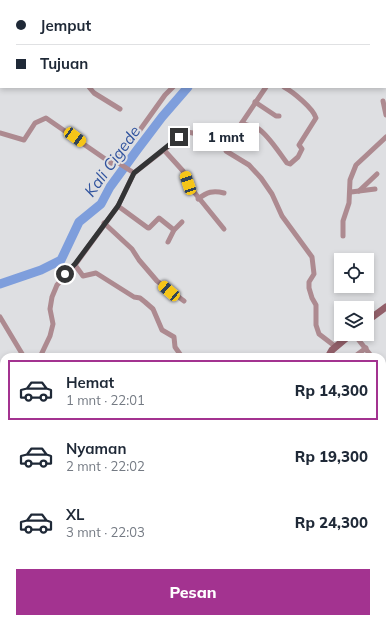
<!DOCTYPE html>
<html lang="id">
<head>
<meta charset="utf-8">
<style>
  :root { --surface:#fff; --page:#f6f6f7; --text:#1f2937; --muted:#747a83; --line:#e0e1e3; --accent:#a33390 }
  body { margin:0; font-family:Mulish,sans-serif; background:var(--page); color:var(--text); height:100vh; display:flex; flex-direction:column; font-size:15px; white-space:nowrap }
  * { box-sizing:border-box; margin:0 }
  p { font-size:13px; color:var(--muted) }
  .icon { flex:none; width:22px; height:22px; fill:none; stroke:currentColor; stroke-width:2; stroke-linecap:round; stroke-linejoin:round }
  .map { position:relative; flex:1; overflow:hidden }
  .side { position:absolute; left:0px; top:353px; width:386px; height:270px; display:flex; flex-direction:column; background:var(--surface); border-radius:12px 12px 0 0; box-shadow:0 2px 6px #0003 }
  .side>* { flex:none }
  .guide { position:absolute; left:0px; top:0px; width:386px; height:88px; box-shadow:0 2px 6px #0003; display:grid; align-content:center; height:88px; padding:0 16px; background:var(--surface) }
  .controls { position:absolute; left:334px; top:253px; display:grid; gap:8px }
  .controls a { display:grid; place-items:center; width:40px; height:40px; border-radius:0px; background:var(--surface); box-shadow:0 2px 6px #0003; font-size:20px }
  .end { position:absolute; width:18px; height:18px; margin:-9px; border:5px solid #333435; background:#fff; box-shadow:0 0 0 2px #fff }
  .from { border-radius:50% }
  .bubble { position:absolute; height:28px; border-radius:0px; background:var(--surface); box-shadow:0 2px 6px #0003; font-size:13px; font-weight:800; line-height:28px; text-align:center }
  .car { position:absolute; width:12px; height:24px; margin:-12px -6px; border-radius:5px; box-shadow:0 0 3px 1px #0007; background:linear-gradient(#f5c518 24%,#345 0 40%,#f5c518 0 76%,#345 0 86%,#f5c518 0) }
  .guide b { display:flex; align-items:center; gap:14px; height:38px; font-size:15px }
  .guide b+b { border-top:1px solid var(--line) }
  .guide i { width:10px; height:10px; background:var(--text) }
  ul { padding:7px 0 0; list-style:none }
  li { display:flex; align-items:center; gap:12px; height:60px; margin:0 8px 6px; padding:0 8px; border:2px solid transparent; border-radius:0px }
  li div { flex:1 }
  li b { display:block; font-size:15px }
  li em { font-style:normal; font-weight:800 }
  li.current { border-color:var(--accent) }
  li>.icon { width:36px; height:36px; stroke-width:1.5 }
  .cta { display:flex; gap:8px; margin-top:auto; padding:8px 16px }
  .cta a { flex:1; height:46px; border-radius:0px; background:var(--accent); color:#fff; font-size:16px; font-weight:800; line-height:46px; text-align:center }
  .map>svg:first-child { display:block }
</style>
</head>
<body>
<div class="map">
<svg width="386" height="623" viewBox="0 0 386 623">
  <rect width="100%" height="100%" fill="#dedfe2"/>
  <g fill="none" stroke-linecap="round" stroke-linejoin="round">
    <g stroke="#7e9edc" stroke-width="9">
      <polyline points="381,0 382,1"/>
      <polyline points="280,1 281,0"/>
      <polyline points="0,284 41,270 61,260 79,222 101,204 110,187 137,150 162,117 188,87"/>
    </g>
    <g stroke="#ad8a90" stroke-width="5">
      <polyline points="14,0 15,1"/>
      <polyline points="175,0 176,1"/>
      <polyline points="142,1 142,0"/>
      <polyline points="248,1 249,0"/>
      <polyline points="0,26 1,27"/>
      <polyline points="0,65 1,65"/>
      <polyline points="385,66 386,67"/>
      <polyline points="89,87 94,93 120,109"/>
      <polyline points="383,101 386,115"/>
      <polyline points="255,102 276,116 279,116"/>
      <path d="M 242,123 C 247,126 252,126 257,128 C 267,133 280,154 287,163 L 290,164 L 298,157 L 302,149 L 299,145 L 316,118 C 313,108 293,92 284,87"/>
      <polyline points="0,133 24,140 35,123 46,118 111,163 115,164 126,145 132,141 165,95 173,87"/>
      <polyline points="225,143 226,151 249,165 261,178 272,194 282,216 312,257 314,274 309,282 309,288 312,298 316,305 316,325 319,334 336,347"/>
      <polyline points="164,150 183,171 190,187 224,229"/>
      <polyline points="117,162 134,173"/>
      <polyline points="359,191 377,174"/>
      <polyline points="351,192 375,189"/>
      <path d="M 198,199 C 207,192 213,190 224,193"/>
      <polyline points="118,206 148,228 149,228 159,218 174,230"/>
      <polyline points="104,223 132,249 139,260 157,281 184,301"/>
      <polyline points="343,236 343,221 349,203 350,180 356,165 386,137"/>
      <polyline points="168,242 174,230 182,222"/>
      <polyline points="75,265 83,276 96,273 134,297 140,298 145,302 153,309 162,330 174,337 175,347 182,357"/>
      <polyline points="0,317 24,357"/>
      <polyline points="354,334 372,357"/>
      <polyline points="40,357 50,336 53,324 50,309 52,297 57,285 75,265 118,206 134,173 187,132 193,133 225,143 229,142 266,87"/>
      <polyline points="354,357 366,348"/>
      <polyline points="0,401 4,398"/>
      <polyline points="0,459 3,454"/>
      <polyline points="0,465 4,469"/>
      <polyline points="0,500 4,495"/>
      <polyline points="382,517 383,515 386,516"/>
      <polyline points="0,532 0,535"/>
      <polyline points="382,600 386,602"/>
      <polyline points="87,619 94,623"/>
      <polyline points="379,619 386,622"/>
    </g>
    <g stroke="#92606a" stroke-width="7">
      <polyline points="367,321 386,307"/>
      <polyline points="328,357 332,350 351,334"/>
      <polyline points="129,623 133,619"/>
    </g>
  </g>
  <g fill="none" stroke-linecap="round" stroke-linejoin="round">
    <polyline stroke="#333435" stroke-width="5" points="65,274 75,264 118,206 134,173 179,137"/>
  </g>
  <g text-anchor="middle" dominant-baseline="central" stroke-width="4" stroke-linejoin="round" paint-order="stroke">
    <g font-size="16" font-style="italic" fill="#30539e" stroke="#dedfe2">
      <text transform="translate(112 161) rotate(-54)">Kali Cigede</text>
    </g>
  </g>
</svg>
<div class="controls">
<a><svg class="icon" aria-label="locate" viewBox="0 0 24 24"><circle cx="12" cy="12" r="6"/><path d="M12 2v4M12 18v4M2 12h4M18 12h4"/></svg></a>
<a><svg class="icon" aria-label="layers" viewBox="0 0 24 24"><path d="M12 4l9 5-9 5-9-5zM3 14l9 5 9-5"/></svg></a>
</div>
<i class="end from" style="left:65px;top:274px"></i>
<i class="end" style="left:179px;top:137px"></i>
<div class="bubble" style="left:193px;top:123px;width:66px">1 mnt</div>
<i class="car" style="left:75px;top:137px;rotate:126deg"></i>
<i class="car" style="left:188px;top:183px;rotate:341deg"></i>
<i class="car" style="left:169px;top:291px;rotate:311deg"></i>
<div class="guide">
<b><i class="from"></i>Jemput</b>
<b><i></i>Tujuan</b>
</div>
<section class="side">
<ul>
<li class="current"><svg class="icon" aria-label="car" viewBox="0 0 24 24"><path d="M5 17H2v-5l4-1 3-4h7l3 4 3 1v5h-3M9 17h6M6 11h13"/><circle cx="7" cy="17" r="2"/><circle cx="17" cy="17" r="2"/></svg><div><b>Hemat</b><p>1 mnt · 22:01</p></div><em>Rp 14,300</em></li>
<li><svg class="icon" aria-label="car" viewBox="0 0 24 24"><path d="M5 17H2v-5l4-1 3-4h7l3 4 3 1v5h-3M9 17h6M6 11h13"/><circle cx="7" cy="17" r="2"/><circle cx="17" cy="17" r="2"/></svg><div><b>Nyaman</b><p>2 mnt · 22:02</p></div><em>Rp 19,300</em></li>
<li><svg class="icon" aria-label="car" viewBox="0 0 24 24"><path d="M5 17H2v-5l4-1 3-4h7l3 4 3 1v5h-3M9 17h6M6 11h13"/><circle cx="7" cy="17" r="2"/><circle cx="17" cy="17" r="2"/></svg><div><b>XL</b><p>3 mnt · 22:03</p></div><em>Rp 24,300</em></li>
</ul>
<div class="cta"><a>Pesan</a></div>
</section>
</div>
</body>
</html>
